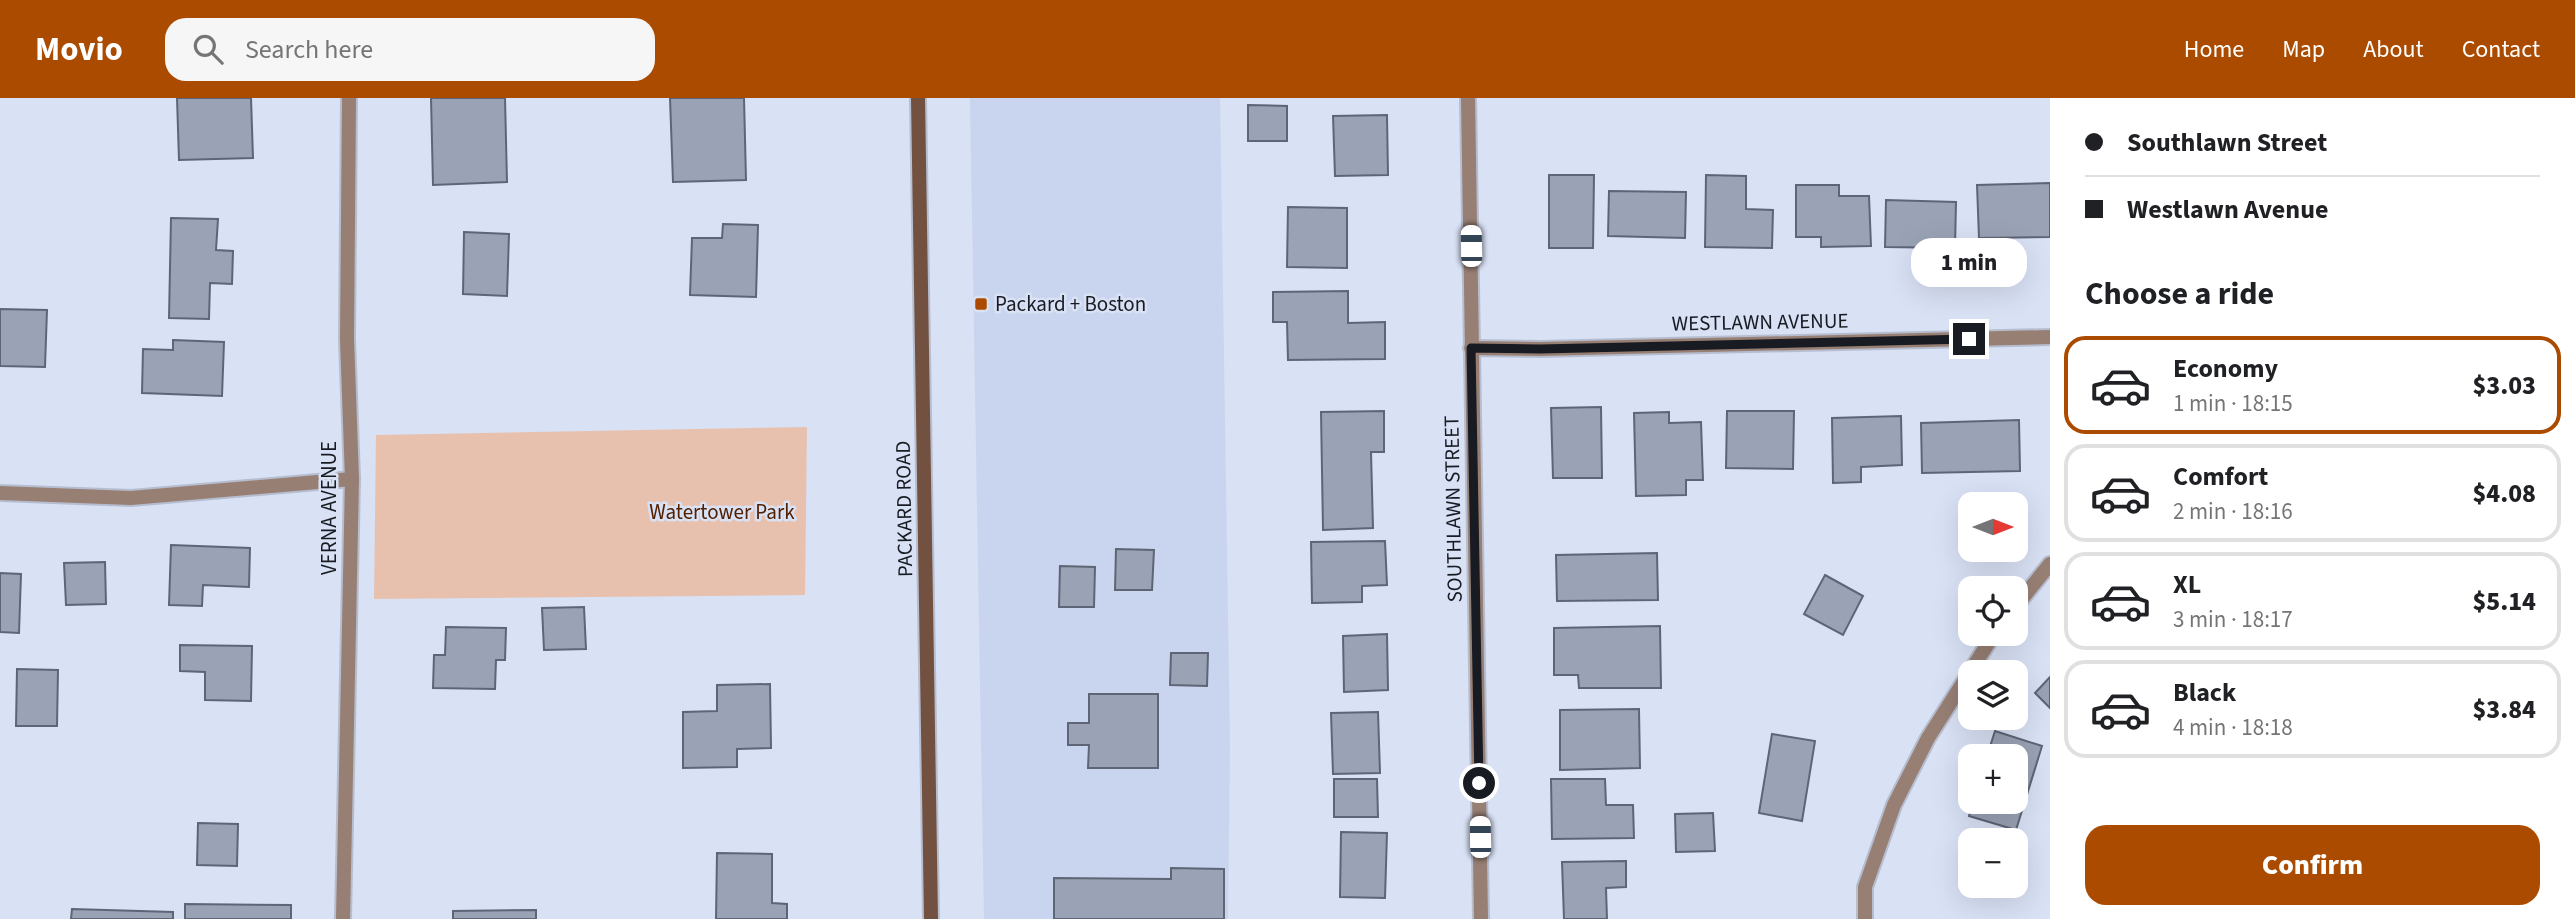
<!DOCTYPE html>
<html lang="en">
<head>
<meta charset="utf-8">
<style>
  :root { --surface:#fff; --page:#f6f6f6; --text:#202124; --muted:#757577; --line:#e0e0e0; --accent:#ab4b00 }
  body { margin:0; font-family:"Source Sans 3",sans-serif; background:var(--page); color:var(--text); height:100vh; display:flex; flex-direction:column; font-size:26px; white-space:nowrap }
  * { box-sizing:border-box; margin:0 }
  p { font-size:23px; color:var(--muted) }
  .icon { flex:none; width:38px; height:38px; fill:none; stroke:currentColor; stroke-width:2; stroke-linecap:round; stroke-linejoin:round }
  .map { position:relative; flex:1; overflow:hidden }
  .drawer { display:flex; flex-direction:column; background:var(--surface); width:525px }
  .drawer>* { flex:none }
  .banner { display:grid; align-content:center; height:154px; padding:0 35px; background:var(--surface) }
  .needle { width:46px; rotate:90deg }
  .controls { position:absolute; left:1958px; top:394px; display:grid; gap:14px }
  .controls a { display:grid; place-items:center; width:70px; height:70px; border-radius:14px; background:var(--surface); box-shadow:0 7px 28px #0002; font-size:35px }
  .end { position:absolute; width:32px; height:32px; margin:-16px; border:9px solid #181b22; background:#fff; box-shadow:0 0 0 4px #fff }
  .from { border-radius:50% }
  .bubble { position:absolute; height:49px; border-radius:21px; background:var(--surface); box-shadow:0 7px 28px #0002; font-size:23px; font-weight:800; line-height:49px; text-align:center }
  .car { position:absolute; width:21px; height:42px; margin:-21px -10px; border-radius:9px; box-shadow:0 0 5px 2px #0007; background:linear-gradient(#fff 24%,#345 0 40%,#fff 0 76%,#345 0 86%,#fff 0) }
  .banner b { display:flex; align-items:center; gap:24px; height:66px; font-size:26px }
  .banner b+b { border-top:2px solid var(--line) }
  .banner i { width:18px; height:18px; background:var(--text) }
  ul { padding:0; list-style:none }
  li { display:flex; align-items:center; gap:21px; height:98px; margin:0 14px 10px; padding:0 21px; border:4px solid var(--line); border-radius:21px }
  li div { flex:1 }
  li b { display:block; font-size:26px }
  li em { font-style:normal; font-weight:800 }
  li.current { border-color:var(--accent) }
  li>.icon { width:63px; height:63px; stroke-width:1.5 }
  h2 { padding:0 35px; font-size:32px; line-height:84px }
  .cta { display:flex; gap:14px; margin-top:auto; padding:14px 35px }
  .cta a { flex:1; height:80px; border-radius:21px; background:var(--accent); color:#fff; font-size:28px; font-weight:800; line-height:80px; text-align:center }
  header { display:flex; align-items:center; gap:42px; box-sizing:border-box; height:98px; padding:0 35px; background:var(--accent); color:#fff }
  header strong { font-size:33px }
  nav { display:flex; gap:38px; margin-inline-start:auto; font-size:24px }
  .search { width:490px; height:63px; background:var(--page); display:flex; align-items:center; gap:18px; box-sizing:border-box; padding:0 24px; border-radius:21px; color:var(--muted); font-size:26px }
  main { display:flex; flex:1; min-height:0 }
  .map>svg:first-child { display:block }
</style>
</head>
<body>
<header>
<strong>Movio</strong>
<div class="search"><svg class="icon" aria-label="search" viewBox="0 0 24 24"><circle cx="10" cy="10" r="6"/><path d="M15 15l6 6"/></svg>Search here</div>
<nav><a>Home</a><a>Map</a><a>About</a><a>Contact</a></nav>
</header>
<main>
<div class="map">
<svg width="2050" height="821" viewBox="0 0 2050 821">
  <rect width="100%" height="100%" fill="#d9e1f5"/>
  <polygon fill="#c9d4ee" points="970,0 1220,0 1230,647 1228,821 984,821"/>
  <polygon fill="#e7c1ae" points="807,329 805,497 374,501 376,337"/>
  <g fill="#9aa2b5" stroke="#5e6576" stroke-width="2">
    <polygon points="177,0 251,0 253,60 179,62"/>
    <polygon points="431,0 505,0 507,84 433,87"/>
    <polygon points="670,0 744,0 746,82 673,84"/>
    <polygon points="1248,7 1287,8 1287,43 1248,43"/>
    <polygon points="1387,17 1388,77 1335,78 1333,18"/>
    <polygon points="1549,77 1594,77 1593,150 1549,150"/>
    <polygon points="1706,77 1746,78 1746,111 1773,112 1772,150 1705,149"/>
    <polygon points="2050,85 2050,139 1979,140 1977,87"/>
    <polygon points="1796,87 1839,87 1839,98 1869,98 1871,148 1821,149 1821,139 1796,139"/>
    <polygon points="1609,93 1686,94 1685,140 1608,138"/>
    <polygon points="1886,102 1956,104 1955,150 1885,149"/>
    <polygon points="1288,109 1347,110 1347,170 1287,169"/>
    <polygon points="171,120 218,121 216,152 233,153 232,186 210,185 209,221 169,220"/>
    <polygon points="723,126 758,127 756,199 690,197 692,140 722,140"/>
    <polygon points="464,134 509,136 507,198 463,196"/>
    <polygon points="1348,193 1348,225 1385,224 1385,261 1288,262 1287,224 1273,224 1273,194"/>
    <polygon points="0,211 47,212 45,269 0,268"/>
    <polygon points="173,242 224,244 222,298 142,295 143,251 173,252"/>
    <polygon points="1601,309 1602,380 1553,380 1551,310"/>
    <polygon points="1384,313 1384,354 1371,354 1373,430 1323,432 1321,314"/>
    <polygon points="1727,313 1794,313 1793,371 1726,370"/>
    <polygon points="1669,314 1669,325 1701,324 1703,382 1686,382 1686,397 1636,398 1634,315"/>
    <polygon points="1901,318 1902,367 1861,369 1861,384 1833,385 1832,320"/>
    <polygon points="2019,322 2020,373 1922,375 1921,325"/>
    <polygon points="1385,443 1387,487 1362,488 1362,504 1312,505 1311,444"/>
    <polygon points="171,447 250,450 249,489 203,487 202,508 169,507"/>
    <polygon points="1116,451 1154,452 1152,492 1115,492"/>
    <polygon points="1657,455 1658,502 1557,503 1556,457"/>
    <polygon points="105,464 106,506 66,507 64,465"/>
    <polygon points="1060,468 1095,469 1094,509 1059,509"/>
    <polygon points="0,475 21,476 19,535 0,534"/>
    <polygon points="1825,477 1863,498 1843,537 1804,516"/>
    <polygon points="584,509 586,551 544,552 542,510"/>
    <polygon points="1660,528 1661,590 1579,590 1578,577 1554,577 1554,530"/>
    <polygon points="446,529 506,530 505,562 496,562 495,591 433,590 434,557 445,557"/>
    <polygon points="1387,536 1388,592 1344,594 1343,538"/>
    <polygon points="180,547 252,548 251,603 205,602 205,574 180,573"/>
    <polygon points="1171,555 1208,555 1207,588 1170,587"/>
    <polygon points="17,571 58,572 57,628 16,628"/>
    <polygon points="2050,579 2050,610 2035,595"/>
    <polygon points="770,586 771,650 737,651 737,669 683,670 683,614 717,613 717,587"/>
    <polygon points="1089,596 1158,596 1158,670 1088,670 1089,647 1068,647 1068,625 1089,625"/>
    <polygon points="1639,611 1640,670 1560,672 1560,612"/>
    <polygon points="1378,614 1380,675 1333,676 1331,615"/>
    <polygon points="1995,633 2042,648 2016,732 1969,718 1973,704 2016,704 2016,658 1987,658"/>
    <polygon points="1772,636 1815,643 1802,723 1759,715"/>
    <polygon points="1334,681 1377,681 1378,719 1334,719"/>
    <polygon points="1551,681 1605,681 1606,707 1633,707 1634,740 1552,741"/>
    <polygon points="1713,715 1715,753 1676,754 1675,716"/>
    <polygon points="198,725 238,726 237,768 197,767"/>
    <polygon points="1341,734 1387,735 1385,800 1340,799"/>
    <polygon points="717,755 772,756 772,805 787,806 787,821 716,821"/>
    <polygon points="1626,763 1626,789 1606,790 1607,821 1564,821 1562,764"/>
    <polygon points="1171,770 1224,771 1224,821 1054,821 1054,780 1171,781"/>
    <polygon points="185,806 291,807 291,821 185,821"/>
    <polygon points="72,811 173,814 173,821 71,821"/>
    <polygon points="536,812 536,821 453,821 453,813"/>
  </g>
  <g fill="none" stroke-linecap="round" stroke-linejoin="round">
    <g stroke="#b6bdcf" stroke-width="18">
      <g id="street">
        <polyline points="1468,0 1481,821"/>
        <polyline points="1471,250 1540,251 2050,239"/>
        <polyline points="0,395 131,400 352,381"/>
        <polyline points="2016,508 2050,466"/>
        <polyline points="343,821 352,381 347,241 349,0"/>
        <polyline points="1865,821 1865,789 1894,707 1928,640 1994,536"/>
      </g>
    </g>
    <g stroke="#b6bdcf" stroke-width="18">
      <polyline id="secondary" points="918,0 931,821"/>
    </g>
    <use href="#street" stroke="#977f74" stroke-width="14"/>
    <use href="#secondary" stroke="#725140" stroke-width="14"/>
  </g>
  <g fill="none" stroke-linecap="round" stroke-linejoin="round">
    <polyline stroke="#181b22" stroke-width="9" points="1479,685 1471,250 1540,251 1969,241"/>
  </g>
  <rect fill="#ab4b00" stroke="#d9e1f5" stroke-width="2.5" x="974" y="199" width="14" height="14" rx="3.5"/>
  <g text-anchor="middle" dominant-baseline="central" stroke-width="5" stroke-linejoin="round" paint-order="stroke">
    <g font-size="21" fill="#181b22" stroke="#d9e1f5" text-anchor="start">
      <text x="995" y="206">Packard + Boston</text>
    </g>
    <g font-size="21" fill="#181b22" stroke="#d9e1f5">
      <text transform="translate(1760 224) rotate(-1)">WESTLAWN AVENUE</text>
      <text transform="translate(329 410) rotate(-90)">VERNA AVENUE</text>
      <text transform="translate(904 411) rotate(-91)">PACKARD ROAD</text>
      <text transform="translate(1453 411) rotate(-91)">SOUTHLAWN STREET</text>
    </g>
    <g font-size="21" fill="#532101" stroke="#d9e1f5">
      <text x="722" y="414">Watertower Park</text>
    </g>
  </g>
</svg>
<div class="controls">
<a><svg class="needle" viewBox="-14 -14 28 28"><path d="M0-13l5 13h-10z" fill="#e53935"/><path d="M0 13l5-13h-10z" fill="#757577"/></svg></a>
<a><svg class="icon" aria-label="locate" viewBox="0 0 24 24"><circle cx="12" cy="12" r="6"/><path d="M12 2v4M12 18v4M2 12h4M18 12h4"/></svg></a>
<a><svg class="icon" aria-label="layers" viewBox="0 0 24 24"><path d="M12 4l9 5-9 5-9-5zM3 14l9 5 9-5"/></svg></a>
<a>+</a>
<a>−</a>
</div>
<i class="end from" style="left:1479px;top:685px"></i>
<i class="end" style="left:1969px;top:241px"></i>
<div class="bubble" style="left:1911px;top:140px;width:116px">1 min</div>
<i class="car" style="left:1471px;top:148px;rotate:359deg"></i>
<i class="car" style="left:1480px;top:739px;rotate:359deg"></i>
</div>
<section class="drawer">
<div class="banner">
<b><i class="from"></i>Southlawn Street</b>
<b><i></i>Westlawn Avenue</b>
</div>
<h2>Choose a ride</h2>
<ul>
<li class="current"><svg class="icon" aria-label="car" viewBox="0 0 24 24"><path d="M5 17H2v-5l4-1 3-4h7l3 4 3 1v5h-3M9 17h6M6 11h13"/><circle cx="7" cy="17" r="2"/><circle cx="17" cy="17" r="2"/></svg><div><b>Economy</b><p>1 min · 18:15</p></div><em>$3.03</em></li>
<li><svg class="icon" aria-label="car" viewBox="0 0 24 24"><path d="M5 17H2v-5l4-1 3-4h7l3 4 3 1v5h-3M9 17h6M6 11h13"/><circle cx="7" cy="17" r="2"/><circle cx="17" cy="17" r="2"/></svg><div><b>Comfort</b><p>2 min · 18:16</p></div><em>$4.08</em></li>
<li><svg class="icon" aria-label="car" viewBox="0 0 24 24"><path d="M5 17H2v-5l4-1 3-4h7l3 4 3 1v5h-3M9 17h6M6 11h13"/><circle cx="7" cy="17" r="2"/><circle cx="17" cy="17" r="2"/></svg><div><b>XL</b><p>3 min · 18:17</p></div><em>$5.14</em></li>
<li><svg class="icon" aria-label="car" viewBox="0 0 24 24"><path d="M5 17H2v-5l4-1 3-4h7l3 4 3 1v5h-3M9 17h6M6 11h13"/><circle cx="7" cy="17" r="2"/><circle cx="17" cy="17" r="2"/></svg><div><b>Black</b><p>4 min · 18:18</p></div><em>$3.84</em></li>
</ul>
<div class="cta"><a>Confirm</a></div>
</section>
</main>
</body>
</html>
